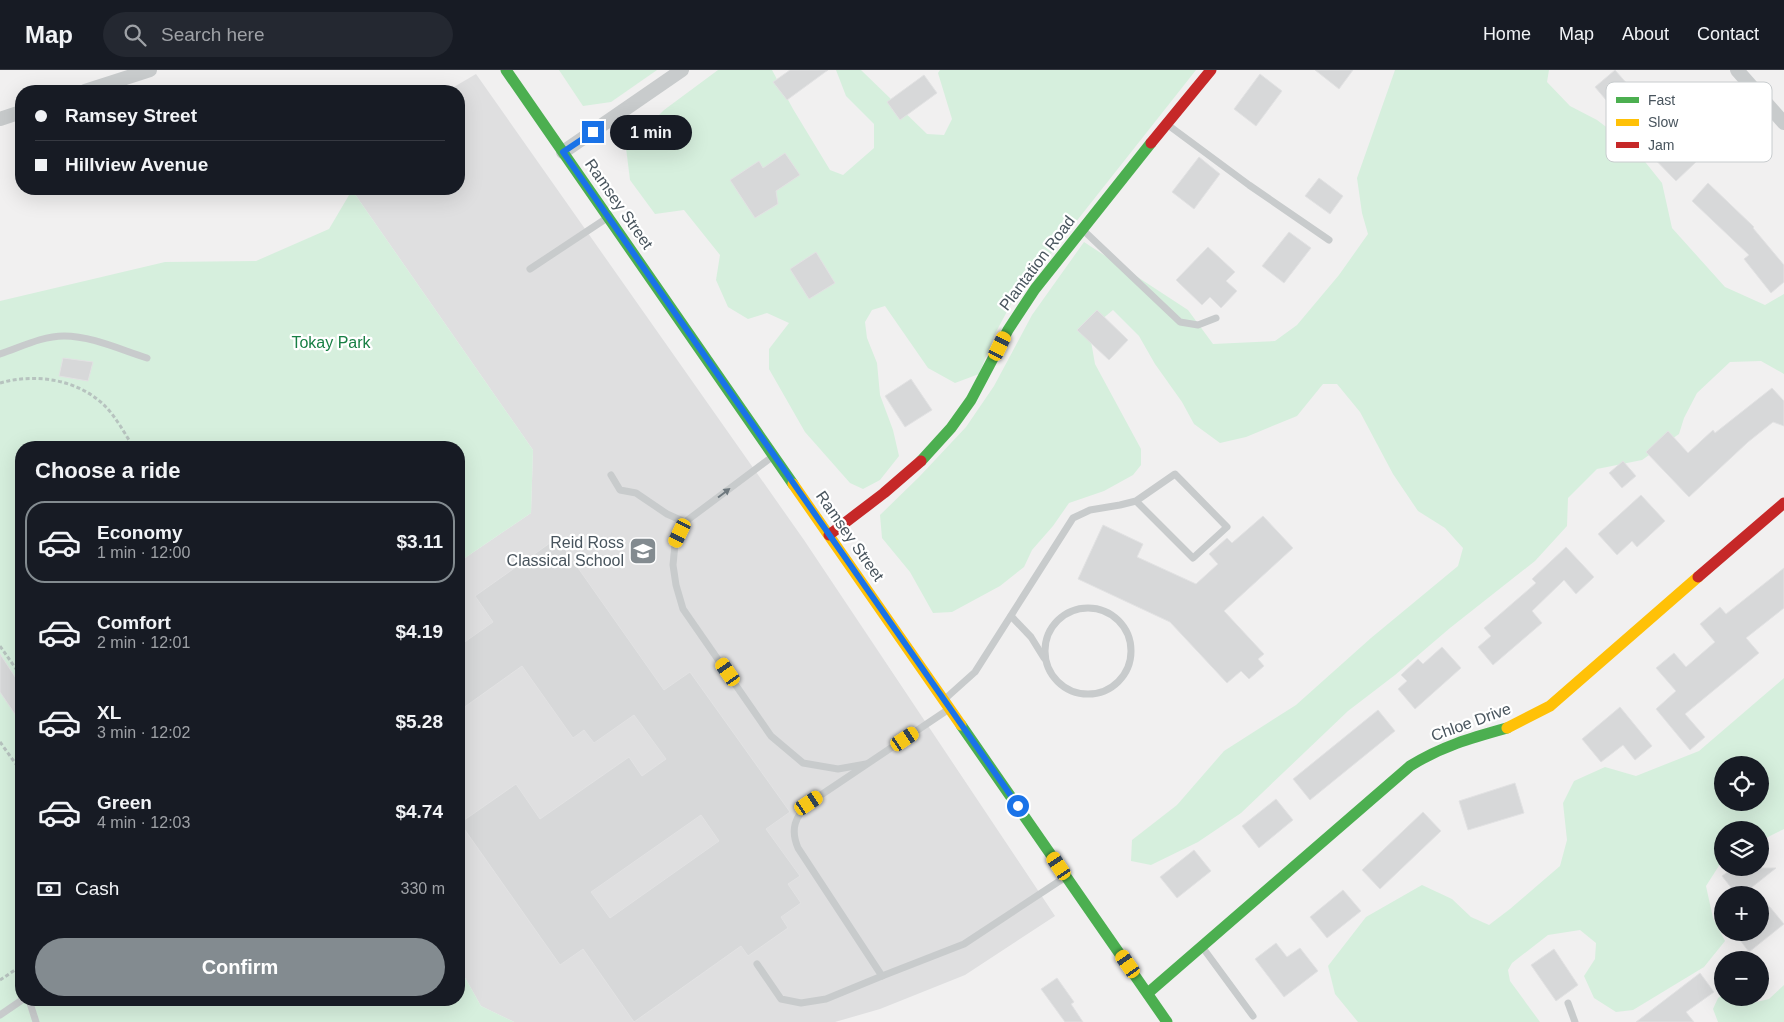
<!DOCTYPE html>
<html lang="en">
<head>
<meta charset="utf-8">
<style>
  :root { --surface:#171b24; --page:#242831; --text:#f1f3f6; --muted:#9ea1a6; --line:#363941; --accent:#838b90 }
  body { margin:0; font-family:Arial,sans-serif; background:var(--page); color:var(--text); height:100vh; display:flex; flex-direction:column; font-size:19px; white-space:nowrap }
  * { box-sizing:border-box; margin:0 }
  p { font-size:16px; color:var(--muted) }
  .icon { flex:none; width:28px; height:28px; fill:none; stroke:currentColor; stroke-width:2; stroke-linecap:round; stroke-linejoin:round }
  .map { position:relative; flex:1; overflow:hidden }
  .panel { position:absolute; left:15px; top:371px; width:450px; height:565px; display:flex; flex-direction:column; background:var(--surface); border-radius:20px; box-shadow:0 5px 20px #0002 }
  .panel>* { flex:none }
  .hud { position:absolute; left:15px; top:15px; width:450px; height:110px; border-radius:20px; box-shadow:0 5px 20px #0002; display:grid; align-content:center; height:110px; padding:0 20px; background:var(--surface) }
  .tools { position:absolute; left:1714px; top:686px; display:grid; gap:10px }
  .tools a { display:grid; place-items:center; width:55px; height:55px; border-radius:50%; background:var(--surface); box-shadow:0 5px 20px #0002; font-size:25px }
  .end { position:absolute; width:22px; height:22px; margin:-11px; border:6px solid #1a73e8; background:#fff; box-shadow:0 0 0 2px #fff }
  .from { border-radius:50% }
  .bubble { position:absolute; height:35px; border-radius:18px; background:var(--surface); box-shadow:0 5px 20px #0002; font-size:16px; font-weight:700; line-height:35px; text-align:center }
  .car { position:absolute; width:15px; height:30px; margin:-15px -8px; border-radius:6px; box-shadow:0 0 4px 1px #0007; background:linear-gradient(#f5c518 24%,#345 0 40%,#f5c518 0 76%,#345 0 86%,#f5c518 0) }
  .hud b { display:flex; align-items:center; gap:18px; height:48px; font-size:19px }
  .hud b+b { border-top:1px solid var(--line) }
  .hud i { width:12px; height:12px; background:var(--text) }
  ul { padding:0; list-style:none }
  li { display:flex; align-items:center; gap:15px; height:82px; margin:0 10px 8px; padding:0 10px; border:2px solid transparent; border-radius:20px }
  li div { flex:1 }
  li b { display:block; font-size:19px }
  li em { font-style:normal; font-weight:700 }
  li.current { border-color:var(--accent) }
  li>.icon { width:45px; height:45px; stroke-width:1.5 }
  h2 { padding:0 20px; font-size:22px; line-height:60px }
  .pay { display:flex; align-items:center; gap:12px; height:55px; padding:0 20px; font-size:19px }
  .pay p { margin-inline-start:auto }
  .button { display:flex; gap:10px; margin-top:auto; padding:10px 20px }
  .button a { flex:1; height:58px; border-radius:30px; background:var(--accent); color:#fff; font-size:20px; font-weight:700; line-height:58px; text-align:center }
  header { display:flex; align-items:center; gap:30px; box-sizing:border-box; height:70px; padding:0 25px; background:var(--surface); border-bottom:1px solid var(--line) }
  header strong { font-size:24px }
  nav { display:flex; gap:28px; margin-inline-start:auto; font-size:18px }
  .search { width:350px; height:45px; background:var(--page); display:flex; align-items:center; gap:12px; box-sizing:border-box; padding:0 18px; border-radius:28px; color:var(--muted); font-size:19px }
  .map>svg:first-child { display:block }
</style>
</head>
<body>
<header>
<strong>Map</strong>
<div class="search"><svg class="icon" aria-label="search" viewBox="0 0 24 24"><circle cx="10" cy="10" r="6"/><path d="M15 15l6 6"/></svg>Search here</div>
<nav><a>Home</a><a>Map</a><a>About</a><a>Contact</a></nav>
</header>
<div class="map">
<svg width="1784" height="952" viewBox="0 0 1784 952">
  <rect width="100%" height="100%" fill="#f1f0f0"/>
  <polygon fill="#dfdfe0" points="476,4 804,470 1055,846 965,905 880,939 835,952 514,952 481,936 459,897 459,492 531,443 533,380 352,120 459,119 459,21 447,21"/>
  <g fill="#d6efdd" fill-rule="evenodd">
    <polygon points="559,0 657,0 611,32 583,36"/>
    <polygon points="718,0 772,0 793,39 830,100 843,105 874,78 874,54 846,26 836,0 861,0 927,64 944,65 952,49 938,3 940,0 1196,0 1011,234 996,262 979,304 955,313 928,298 885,236 872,240 865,252 867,268 877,293 880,325 893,360 899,386 880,410 863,419 850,413 805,362 769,299 769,279 789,253 767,243 748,249 728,237 716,210 720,185 684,140 655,144 630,110 626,78 664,40"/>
    <polygon points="1395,0 1549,0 1547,12 1570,36 1597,50 1634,78 1662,113 1672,158 1725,217 1765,235 1784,224 1784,304 1761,291 1730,292 1697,323 1684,348 1679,364 1642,390 1597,399 1568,428 1567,456 1535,491 1450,558 1395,605 1348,641 1241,743 1198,772 1151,795 1131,791 1132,770 1177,735 1224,681 1296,635 1371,568 1458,496 1463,478 1445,458 1418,441 1393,404 1360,342 1337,314 1323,314 1297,346 1246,367 1220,373 1194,354 1182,332 1155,294 1139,266 1113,240 1089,260 1095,294 1141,379 1141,395 1133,405 1104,421 1069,433 1053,456 1032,480 1024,497 1000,516 952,542 933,543 910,502 882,468 880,445 919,407 966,357 994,316 1032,245 1084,172 1188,240 1213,274 1275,271 1297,255 1339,205 1368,164 1362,143 1357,108"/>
    <polygon points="352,120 533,380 531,443 459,492 459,378 21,378 21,930 459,930 459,897 481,936 514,952 0,952 0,231 165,192 256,191 329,159"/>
    <path d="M 1784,608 L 1784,759 L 1766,768 L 1760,768 L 1760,760 L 1722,760 L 1722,791 L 1706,816 L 1713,848 L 1725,871 L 1704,897 L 1633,940 L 1616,942 L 1594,928 L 1584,906 L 1595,889 L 1596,873 L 1580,860 L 1548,865 L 1512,893 L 1508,900 L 1510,911 L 1540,952 L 1358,952 L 1335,924 L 1328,896 L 1366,847 L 1422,815 L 1452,829 L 1471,847 L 1489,855 L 1510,839 L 1560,796 L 1567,770 L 1563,733 L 1574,711 L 1605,697 L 1636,706 L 1699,681 ZM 1722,695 L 1760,695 L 1760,732 L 1722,732 Z"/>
    <polygon points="1784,915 1784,952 1718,952 1713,939 1718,928 1722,925 1722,928 1747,928 1752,933 1769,929"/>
  </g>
  <g fill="#d7d8d9" stroke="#e2e2e3" fill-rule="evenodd">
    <polygon points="790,0 828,0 787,30 773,12"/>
    <polygon points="1315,0 1353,0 1339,19"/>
    <polygon points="1615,0 1644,33 1623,50 1595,17"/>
    <polygon points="1260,4 1282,21 1256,56 1234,39"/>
    <polygon points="924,5 937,23 900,50 887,32"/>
    <polygon points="1666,61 1696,92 1676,111 1646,80"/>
    <polygon points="785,83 800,105 776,121 778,134 755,148 730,110 759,91 763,98"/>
    <polygon points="1199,87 1220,104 1194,139 1172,122"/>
    <polygon points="1319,108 1343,126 1330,144 1305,126"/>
    <polygon points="1708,113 1754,157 1753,158 1784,195 1784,212 1771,223 1744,189 1749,185 1692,131"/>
    <polygon points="1289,162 1311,178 1284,213 1262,196"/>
    <polygon points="1208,177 1235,202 1226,211 1237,221 1221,238 1210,227 1202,235 1176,210"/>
    <polygon points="816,182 835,213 809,229 790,199"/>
    <polygon points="1097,240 1128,270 1109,290 1077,260"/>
    <polygon points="63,288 93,292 88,311 59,306"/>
    <polygon points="911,309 932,340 905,357 885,326"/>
    <polygon points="1772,318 1784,331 1784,356 1773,352 1748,372 1689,427 1646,382 1668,361 1688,383 1713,360 1715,363"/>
    <polygon points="1623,391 1636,406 1622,418 1609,403"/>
    <polygon points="1641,425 1665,451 1637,477 1632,471 1617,485 1598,464"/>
    <polygon points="1263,446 1293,478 1224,541 1264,584 1258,589 1264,596 1249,609 1241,601 1227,613 1170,552 1078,509 1103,455 1143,474 1137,487 1196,514 1218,494 1209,484 1227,468 1232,473"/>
    <path d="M 557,468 L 664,620 L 690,602 L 790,742 L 766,759 L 800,806 L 788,814 L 801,833 L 781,847 L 788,858 L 748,886 L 741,876 L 634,952 L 583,879 L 560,895 L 460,753 L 516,714 L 540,749 L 629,687 L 642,706 L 666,689 L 634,645 L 594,673 L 584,660 L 573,668 L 522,596 L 459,641 L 459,576 L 493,552 L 475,526 ZM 701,745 L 719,771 L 610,848 L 591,822 Z"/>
    <polygon points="1566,477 1594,507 1576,524 1564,510 1532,541 1542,553 1493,595 1478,577 1491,566 1484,558 1536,513 1532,509"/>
    <polygon points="1784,498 1784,538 1746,568 1759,583 1685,644 1705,667 1690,680 1656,639 1676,621 1656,598 1674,583 1686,597 1715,572 1700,554 1720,537 1726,544"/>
    <polygon points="1442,577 1461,598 1415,639 1398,619 1407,611 1401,605 1418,589 1423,594"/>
    <polygon points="0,584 21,616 21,653 0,622"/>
    <polygon points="1620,637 1652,676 1635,690 1623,675 1601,692 1582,669"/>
    <polygon points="1378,640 1395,661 1310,730 1293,709"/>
    <polygon points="1515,713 1524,743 1468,760 1459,731"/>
    <polygon points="1276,729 1293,750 1259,778 1242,756"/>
    <polygon points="1423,742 1441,761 1380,819 1362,800"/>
    <polygon points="1194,780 1211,801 1177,828 1160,807"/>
    <polygon points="1733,798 1776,798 1742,825 1737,825 1722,806"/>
    <polygon points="1343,820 1361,841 1327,868 1310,847"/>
    <polygon points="1760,825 1784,854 1749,882 1734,862 1760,862"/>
    <polygon points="1276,873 1287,887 1300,878 1318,901 1284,927 1255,889"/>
    <polygon points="1554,879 1578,915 1556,931 1531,895"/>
    <polygon points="1700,903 1714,922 1686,942 1694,952 1636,952"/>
    <polygon points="1057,908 1074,932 1071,934 1083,952 1065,952 1041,919"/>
  </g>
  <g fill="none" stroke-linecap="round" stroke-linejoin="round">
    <g stroke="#b7c3bf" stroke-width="3" stroke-dasharray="4 2.5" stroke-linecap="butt">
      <path d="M 0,313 C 35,303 78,309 105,336 C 116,347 125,364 134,378"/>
      <polyline points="0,576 21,606"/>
      <polyline points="0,672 21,701"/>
      <polyline points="0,910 21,896"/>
    </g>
    <g stroke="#c8cbcc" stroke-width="7">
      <polyline points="1168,55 1249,115 1329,170"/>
      <polyline points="1082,159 1180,252 1198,255 1216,248"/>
      <polyline points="530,199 607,148"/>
      <path d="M 0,284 C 21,277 42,266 64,266 C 92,266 121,280 147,288"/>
      <polyline points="772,387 685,452 675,474 673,495 676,515 683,539 771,666 803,693 838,699 866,694"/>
      <polyline points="611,405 620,420 636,423 667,444 685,452"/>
      <circle cx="1088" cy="581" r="43"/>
      <polyline points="1011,546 1031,567 1044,588"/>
      <polyline points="946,628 975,602 1073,448 1090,440 1120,435 1136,431 1175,404 1227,457 1193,488 1136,431"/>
      <path d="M 946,641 L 809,733 C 795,747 790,759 798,778 L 882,906 L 964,874 L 1064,808"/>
      <polyline points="1203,878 1253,946"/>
      <polyline points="757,894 781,929 801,933 826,929 882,906"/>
      <polyline points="29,930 36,952"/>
      <polyline points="1568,933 1575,952"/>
      <polyline points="0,945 22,930"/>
    </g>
    <g stroke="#c8cbcc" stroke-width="14">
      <polyline points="1737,0 1784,53"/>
      <polyline points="85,21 150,0"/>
      <polyline points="0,49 21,42"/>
      <polyline points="563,82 682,0"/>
    </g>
    <g stroke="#4caf50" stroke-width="11">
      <polyline points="506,0 793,414"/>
      <polyline points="921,391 951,358 971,330 1008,260 1035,219 1151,73"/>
      <polyline points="961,655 1167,952"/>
      <path d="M 1148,923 L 1410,696 C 1442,676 1471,668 1507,658"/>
    </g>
    <g stroke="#ffc107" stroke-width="11">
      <polyline points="793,414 961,655"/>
      <polyline points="1507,658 1550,636 1698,507"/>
    </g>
    <g stroke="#c62828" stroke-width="11">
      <polyline points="1151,73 1211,0"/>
      <polyline points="829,465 884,423 921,391"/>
      <polyline points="1698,507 1784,433"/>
    </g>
  </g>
  <defs><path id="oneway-solid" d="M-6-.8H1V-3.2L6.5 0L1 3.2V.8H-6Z" transform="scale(1.25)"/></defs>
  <use fill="#6e787e" href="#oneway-solid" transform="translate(724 423) rotate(-37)"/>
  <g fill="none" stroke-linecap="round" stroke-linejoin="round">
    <polyline stroke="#1a73e8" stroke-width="6" points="593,62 563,82 1018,736"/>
  </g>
  <defs>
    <g id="school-square" transform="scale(1.4375)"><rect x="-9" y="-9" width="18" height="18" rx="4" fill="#838b90" stroke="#fff"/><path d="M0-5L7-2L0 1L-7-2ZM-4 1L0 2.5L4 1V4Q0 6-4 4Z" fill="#fff"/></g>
  </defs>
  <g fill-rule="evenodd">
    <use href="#school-square" x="643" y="481"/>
  </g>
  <g text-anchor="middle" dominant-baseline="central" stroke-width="4.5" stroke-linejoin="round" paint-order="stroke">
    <g font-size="16" fill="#48545d" stroke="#fff">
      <text transform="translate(619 134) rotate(55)">Ramsey Street</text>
      <text transform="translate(1037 193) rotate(-53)">Plantation Road</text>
      <text transform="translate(850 466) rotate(55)">Ramsey Street</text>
      <text transform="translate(1471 652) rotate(-20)">Chloe Drive</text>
    </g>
    <g font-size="16" fill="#187f44" stroke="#fff">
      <text x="331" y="272">Tokay Park</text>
    </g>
    <g font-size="16" fill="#48545d" stroke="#fff" text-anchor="end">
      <text x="624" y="472">Reid Ross<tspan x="624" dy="18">Classical School</tspan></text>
    </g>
  </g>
  <rect x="1606" y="12" width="166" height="80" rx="8" fill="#fff" stroke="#c8ccce" stroke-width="1"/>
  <rect x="1616" y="27" width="23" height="6" fill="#4caf50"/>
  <rect x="1616" y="49" width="23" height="7" fill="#ffc107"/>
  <rect x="1616" y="72" width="23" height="6" fill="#c62828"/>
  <g font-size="14" fill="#48545d">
    <text x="1648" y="35">Fast</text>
    <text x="1648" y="57">Slow</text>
    <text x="1648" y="80">Jam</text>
  </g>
</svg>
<div class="tools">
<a><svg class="icon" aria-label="locate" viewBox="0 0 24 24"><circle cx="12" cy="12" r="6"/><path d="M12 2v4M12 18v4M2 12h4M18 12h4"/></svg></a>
<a><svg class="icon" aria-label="layers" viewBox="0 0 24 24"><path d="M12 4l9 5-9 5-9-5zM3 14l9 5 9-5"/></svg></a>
<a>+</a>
<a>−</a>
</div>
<i class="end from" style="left:1018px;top:736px"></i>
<i class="end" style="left:593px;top:62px"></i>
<div class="bubble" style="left:610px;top:45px;width:82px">1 min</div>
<i class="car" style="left:1000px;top:276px;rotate:26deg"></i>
<i class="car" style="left:680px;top:463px;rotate:206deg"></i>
<i class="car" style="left:728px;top:602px;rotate:325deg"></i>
<i class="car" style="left:905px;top:669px;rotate:56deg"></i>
<i class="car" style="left:809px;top:733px;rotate:56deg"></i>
<i class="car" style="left:1059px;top:796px;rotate:326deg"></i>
<i class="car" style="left:1128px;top:894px;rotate:325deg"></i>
<div class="hud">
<b><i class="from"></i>Ramsey Street</b>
<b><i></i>Hillview Avenue</b>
</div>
<section class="panel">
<h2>Choose a ride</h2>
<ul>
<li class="current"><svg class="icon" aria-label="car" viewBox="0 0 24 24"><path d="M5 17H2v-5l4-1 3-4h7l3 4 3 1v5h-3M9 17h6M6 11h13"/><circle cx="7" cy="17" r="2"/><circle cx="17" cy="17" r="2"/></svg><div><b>Economy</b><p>1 min · 12:00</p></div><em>$3.11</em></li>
<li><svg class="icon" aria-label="car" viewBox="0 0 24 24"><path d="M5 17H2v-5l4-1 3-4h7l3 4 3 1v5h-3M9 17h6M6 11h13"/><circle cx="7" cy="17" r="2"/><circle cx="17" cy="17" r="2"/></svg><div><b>Comfort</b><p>2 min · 12:01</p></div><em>$4.19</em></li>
<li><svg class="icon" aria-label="car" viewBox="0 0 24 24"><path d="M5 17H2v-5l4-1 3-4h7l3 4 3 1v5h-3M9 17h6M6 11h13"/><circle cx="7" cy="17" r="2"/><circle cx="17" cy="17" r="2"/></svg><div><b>XL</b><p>3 min · 12:02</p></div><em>$5.28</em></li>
<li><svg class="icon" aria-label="car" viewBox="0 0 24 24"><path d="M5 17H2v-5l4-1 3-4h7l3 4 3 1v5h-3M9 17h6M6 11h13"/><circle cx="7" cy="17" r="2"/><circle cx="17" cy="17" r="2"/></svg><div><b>Green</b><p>4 min · 12:03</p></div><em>$4.74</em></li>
</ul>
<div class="pay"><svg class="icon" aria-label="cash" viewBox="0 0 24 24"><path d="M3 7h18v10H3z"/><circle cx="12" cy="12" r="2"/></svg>Cash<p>330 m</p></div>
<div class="button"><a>Confirm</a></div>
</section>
</div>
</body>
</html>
